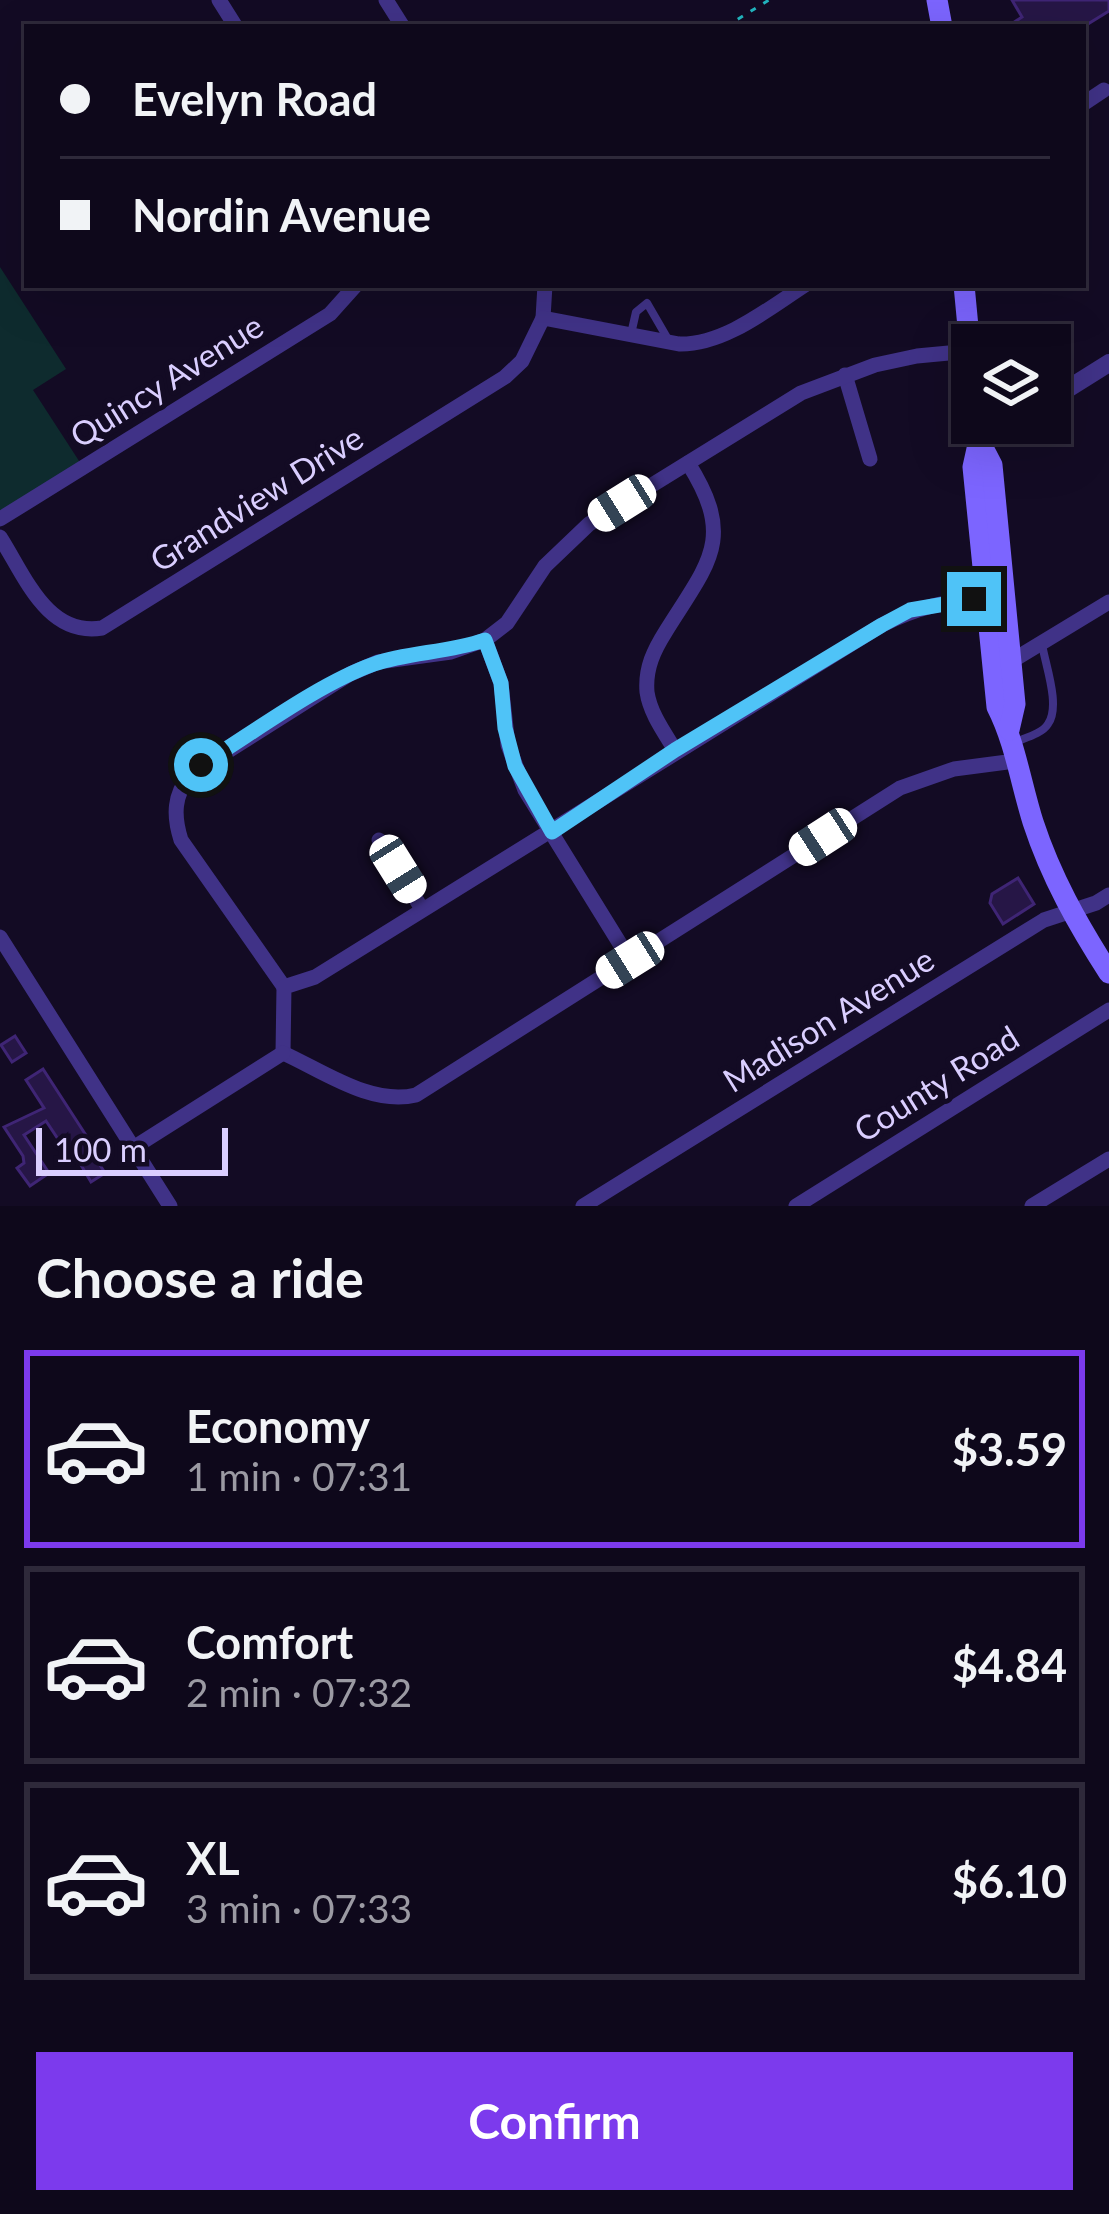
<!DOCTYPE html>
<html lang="en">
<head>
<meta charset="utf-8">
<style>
  :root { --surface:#0e081b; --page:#171124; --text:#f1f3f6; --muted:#9b9aa3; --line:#2e293a; --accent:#7c3aed }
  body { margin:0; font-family:Lato,sans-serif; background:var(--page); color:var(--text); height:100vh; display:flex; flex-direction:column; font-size:45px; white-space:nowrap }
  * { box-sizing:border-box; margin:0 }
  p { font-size:39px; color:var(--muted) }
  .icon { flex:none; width:66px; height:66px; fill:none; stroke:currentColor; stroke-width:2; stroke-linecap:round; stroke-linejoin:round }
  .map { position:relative; height:1206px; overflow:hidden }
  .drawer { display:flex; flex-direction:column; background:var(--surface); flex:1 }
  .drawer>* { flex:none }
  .hud { position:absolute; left:24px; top:24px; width:1062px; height:264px; border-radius:0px; box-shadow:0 12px 48px #0002,0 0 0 3px var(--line); display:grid; align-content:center; height:264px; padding:0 36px; background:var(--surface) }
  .buttons { position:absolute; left:951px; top:324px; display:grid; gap:24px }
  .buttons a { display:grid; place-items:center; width:120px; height:120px; border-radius:0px; background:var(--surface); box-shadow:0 12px 48px #0002,0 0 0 3px var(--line); font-size:60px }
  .scale { position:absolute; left:36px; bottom:30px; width:192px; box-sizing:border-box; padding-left:12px; border:6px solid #daceff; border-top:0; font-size:33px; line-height:42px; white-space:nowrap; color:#daceff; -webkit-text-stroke:9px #130b24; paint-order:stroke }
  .end { position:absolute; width:54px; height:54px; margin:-27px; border:15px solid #4fc3f7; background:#111; box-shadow:0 0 0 6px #111 }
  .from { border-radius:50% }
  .car { position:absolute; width:36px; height:72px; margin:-36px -18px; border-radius:15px; box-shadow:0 0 9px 3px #0007; background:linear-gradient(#fff 24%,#345 0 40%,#fff 0 76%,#345 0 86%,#fff 0) }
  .hud b { display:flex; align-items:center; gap:42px; height:114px; font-size:45px }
  .hud b+b { border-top:3px solid var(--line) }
  .hud i { width:30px; height:30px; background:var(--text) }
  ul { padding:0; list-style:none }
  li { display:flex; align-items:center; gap:36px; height:198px; margin:0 24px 18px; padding:0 12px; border:6px solid var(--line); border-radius:0px }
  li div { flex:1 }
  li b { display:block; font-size:45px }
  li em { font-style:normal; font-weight:700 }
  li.on { border-color:var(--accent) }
  li>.icon { width:108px; height:108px; stroke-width:1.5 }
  h2 { padding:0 36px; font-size:54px; line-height:144px }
  .primary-button { display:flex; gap:24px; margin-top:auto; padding:24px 36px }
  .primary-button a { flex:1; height:138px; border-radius:0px; background:var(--accent); color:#fff; font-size:48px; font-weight:700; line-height:138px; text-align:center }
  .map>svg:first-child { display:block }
</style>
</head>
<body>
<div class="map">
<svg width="1109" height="1206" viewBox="0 0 1109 1206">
  <rect width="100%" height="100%" fill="#130b24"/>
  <polygon fill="#0e2b2e" points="0,267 66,369 33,390 81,464 0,512"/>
  <g fill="#261646" stroke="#3f2575" stroke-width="3">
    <polygon points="1012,0 1109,0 1109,11 1083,27 1007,27 1022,17"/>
    <polygon points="1018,878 1034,904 1003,924 990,903 992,894"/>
    <polygon points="15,1036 26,1053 12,1062 1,1045"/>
    <polygon points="43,1069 91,1143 88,1146 105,1173 91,1182 65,1138 60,1142 46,1121 24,1135 49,1173 30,1186 17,1168 24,1163 23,1156 4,1127 44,1108 26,1080"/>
  </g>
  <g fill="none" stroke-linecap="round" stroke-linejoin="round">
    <polyline stroke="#22b5bf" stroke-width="3" stroke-dasharray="6 9" stroke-linecap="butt" points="725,27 769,0"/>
    <g stroke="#403287" stroke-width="8">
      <polyline points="631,334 636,312 647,303 669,341"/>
      <path d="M 1013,743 C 1024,738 1042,734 1048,724 C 1061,706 1045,664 1042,644"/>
    </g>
    <g stroke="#403287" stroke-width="15">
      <polyline points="219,0 236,27"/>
      <polyline points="386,0 403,27"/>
      <polyline points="1083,104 1104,90"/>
      <polyline points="543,318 545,285"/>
      <polyline points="845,375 870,459"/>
      <polyline points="0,519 330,314 356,285"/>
      <path d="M 0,537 C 25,576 47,637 102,628 L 505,377 L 522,361 L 543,318 L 679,344 C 724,345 768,309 805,285"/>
      <polyline points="485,640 501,683 508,745 525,790 630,960"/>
      <polyline points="1010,662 1109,602"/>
      <path d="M 675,750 C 664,732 650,713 647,692 C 645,668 654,650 666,631 C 709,562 736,539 688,463"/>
      <polyline points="379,840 422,909"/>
      <polyline points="0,937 170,1206"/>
      <path d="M 284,987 L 181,840 C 173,815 174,795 190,775 L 350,674 L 378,662 L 451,652 L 485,640 L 507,623 L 545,566 L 589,524 L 801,393 L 875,365 L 917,356 L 970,351"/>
      <path d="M 283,1053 L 284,987 L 315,977 L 882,625 C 916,608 947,600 985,599"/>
      <path d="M 283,1053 C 323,1071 371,1106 416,1095 L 900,788 L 954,769 L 1015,761"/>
      <polyline points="133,1148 283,1053"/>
      <polyline points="583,1206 1044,920 1096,903 1109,895"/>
      <polyline points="796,1206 1109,1010"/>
      <polyline points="1032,1206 1109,1159"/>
    </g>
    <g stroke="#403287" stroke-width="18">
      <polyline points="1050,400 1109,363"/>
      <polyline points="979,440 1013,423"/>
    </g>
    <g stroke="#7c65ff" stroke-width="21">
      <polyline points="937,0 942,27"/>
      <polyline points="964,285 972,369"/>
      <path d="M 977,423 L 979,440 L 973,467 L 997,707 C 1015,742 1021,784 1033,822 C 1051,877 1078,925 1109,973"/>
      <polyline points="979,440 992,465 1015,704 1009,730"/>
    </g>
  </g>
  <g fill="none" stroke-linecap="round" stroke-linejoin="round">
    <path stroke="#4fc3f7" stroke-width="15" d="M 201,765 C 253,733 318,684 374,664 C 408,652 447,653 485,640 L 501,683 L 505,728 L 515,766 L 552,832 L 675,750 L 882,625 L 910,610 L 974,599"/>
  </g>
  <g text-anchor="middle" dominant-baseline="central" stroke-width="10" stroke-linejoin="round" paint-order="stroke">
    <g font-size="33" fill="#daceff" stroke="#130b24">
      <text transform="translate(166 380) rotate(-32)">Quincy Avenue</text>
      <text transform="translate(256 498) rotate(-32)">Grandview Drive</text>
      <text transform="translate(828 1019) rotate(-32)">Madison Avenue</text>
      <text transform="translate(936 1083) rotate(-32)">County Road</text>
    </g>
  </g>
</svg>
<div class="buttons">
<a><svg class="icon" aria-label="layers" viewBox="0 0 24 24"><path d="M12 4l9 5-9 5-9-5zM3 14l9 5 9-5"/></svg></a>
</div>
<div class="scale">100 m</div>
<i class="end from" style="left:201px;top:765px"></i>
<i class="end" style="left:974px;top:599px"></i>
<i class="car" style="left:622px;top:503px;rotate:238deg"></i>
<i class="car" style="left:823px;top:837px;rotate:237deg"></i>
<i class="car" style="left:398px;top:869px;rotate:148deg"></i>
<i class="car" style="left:630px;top:960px;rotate:238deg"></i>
<div class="hud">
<b><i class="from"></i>Evelyn Road</b>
<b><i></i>Nordin Avenue</b>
</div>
</div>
<section class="drawer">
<h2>Choose a ride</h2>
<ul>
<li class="on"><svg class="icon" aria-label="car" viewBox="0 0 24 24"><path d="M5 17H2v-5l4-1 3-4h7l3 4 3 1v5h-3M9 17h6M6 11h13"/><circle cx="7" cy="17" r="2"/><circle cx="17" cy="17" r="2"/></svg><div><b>Economy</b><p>1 min · 07:31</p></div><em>$3.59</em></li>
<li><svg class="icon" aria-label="car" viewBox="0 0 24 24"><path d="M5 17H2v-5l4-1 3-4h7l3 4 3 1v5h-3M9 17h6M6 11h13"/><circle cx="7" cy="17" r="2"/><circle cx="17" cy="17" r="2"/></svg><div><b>Comfort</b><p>2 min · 07:32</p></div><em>$4.84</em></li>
<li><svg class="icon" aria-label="car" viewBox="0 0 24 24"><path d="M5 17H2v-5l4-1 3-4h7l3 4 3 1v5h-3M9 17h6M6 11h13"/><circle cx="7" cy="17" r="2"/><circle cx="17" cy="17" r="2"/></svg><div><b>XL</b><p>3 min · 07:33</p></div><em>$6.10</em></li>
</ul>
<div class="primary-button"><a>Confirm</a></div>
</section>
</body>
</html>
